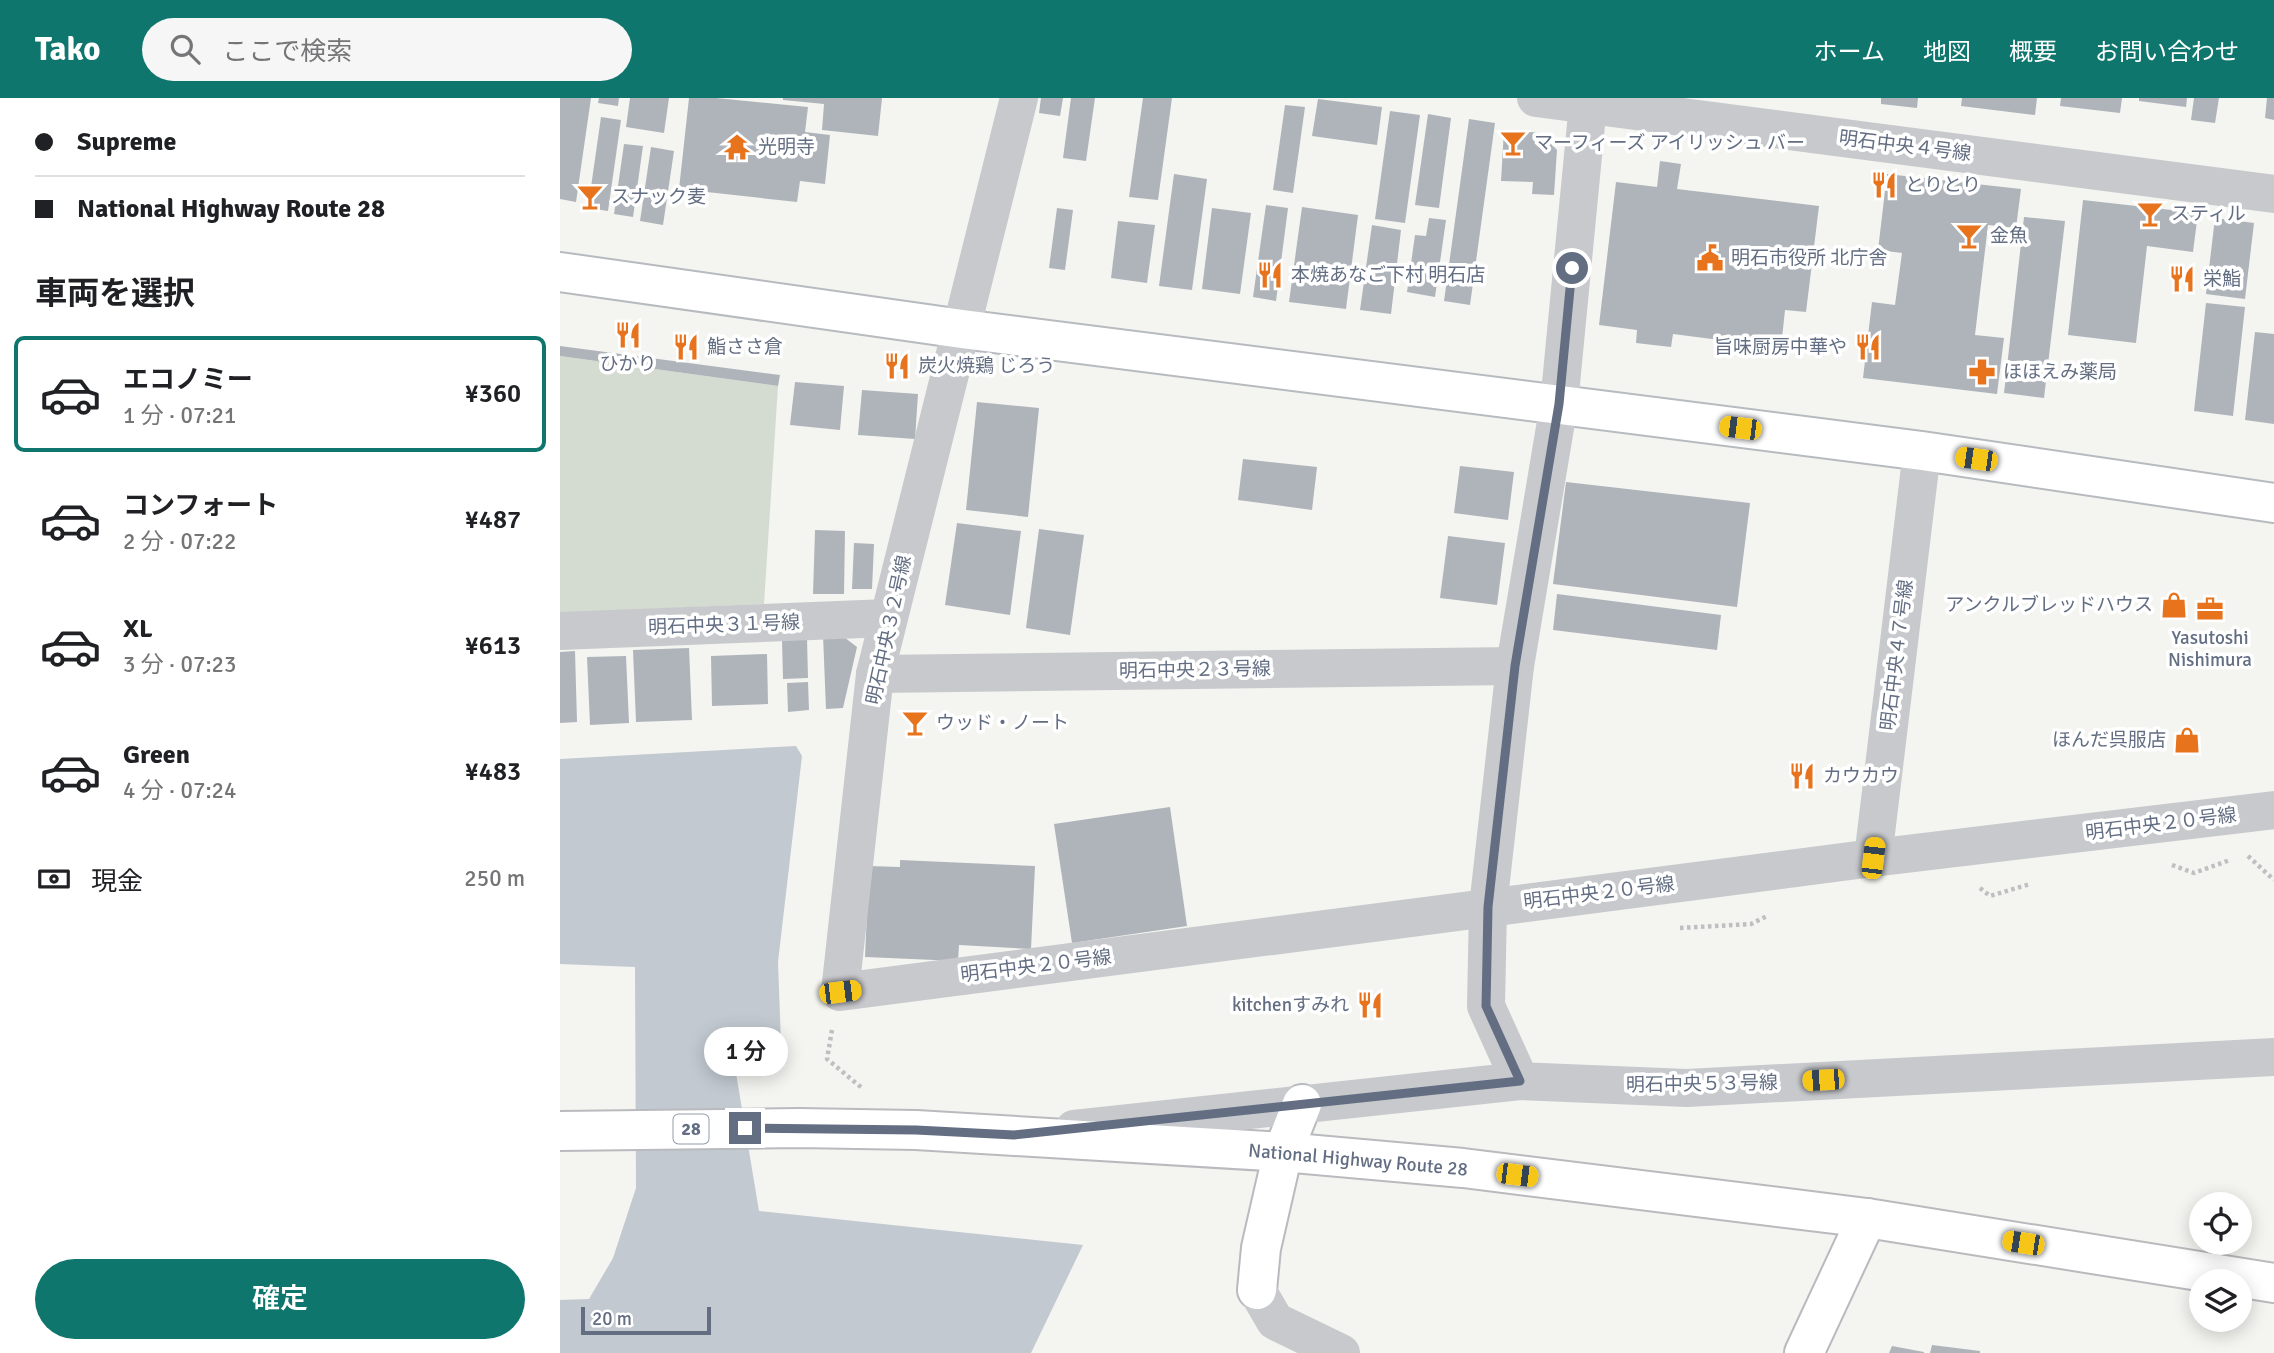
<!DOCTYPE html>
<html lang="ja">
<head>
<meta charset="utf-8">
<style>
  :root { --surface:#fff; --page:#f6f6f6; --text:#202124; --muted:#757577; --line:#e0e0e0; --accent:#0f766e }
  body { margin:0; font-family:Signika,"Noto Sans JP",sans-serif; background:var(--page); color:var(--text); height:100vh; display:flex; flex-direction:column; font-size:26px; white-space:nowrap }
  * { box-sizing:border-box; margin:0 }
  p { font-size:23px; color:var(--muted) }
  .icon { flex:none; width:38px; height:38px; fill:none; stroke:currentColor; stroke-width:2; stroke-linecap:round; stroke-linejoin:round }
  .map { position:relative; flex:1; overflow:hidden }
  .sheet { display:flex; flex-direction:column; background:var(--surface); width:560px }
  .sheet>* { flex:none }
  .guide { display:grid; align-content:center; height:154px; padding:0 35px; background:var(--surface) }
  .tools { position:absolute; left:1629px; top:1094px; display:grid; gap:14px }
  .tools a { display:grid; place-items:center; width:63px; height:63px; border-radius:50%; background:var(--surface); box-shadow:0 4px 18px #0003; font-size:35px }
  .scale { position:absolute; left:21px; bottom:18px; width:130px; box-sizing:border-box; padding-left:7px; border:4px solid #636e83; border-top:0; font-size:19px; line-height:24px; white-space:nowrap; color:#636e83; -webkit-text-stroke:5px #fff; paint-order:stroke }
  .end { position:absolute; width:32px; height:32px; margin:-16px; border:9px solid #636e83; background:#fff; box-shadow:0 0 0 4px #fff }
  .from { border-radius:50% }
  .bubble { position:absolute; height:49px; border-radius:24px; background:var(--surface); box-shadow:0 4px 18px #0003; font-size:23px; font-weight:600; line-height:49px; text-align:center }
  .car { position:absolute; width:21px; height:42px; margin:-21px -10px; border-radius:9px; box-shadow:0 0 5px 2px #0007; background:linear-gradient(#f5c518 24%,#345 0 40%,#f5c518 0 76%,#345 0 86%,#f5c518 0) }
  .guide b { display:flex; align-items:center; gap:24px; height:66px; font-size:26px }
  .guide b+b { border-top:2px solid var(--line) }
  .guide i { width:18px; height:18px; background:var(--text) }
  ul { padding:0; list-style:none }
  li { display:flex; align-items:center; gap:21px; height:116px; margin:0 14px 10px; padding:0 21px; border:4px solid transparent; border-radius:10px }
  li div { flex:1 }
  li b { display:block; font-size:26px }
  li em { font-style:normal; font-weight:600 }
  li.current { border-color:var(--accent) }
  li>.icon { width:63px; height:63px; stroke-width:1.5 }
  h2 { padding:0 35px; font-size:32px; line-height:84px }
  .pay { display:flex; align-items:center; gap:18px; height:77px; padding:0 35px; font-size:26px }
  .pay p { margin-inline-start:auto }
  .primary-button { display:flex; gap:14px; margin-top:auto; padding:14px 35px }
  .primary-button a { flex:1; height:80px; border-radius:42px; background:var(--accent); color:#fff; font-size:28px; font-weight:600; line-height:80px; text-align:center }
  header { display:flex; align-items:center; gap:42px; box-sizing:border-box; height:98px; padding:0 35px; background:var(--accent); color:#fff }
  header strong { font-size:33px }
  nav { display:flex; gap:38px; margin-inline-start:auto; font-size:24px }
  .search { width:490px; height:63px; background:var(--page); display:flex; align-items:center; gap:18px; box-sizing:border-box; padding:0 24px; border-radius:38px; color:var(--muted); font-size:26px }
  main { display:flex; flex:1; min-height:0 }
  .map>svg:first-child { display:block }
</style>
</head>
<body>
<header>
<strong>Tako</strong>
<div class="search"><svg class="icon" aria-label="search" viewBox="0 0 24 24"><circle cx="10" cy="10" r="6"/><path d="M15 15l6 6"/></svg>ここで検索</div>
<nav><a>ホーム</a><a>地図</a><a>概要</a><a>お問い合わせ</a></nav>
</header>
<main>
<section class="sheet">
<div class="guide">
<b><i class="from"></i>Supreme</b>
<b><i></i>National Highway Route 28</b>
</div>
<h2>車両を選択</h2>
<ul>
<li class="current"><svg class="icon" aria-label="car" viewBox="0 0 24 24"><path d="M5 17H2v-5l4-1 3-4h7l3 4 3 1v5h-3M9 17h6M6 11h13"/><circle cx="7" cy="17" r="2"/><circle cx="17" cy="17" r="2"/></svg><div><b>エコノミー</b><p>1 分 · 07:21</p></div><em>¥360</em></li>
<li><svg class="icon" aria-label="car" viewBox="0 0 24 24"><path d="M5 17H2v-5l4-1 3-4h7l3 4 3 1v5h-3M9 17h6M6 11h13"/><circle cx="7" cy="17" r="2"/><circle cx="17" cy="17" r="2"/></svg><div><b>コンフォート</b><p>2 分 · 07:22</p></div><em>¥487</em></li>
<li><svg class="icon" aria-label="car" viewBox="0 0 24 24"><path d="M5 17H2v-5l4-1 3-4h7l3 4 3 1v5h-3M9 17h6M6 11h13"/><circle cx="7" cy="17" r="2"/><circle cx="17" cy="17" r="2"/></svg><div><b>XL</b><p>3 分 · 07:23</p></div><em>¥613</em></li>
<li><svg class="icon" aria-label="car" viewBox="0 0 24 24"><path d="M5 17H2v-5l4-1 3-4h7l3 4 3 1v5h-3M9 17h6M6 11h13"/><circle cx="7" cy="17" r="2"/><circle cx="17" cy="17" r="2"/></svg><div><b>Green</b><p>4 分 · 07:24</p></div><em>¥483</em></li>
</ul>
<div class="pay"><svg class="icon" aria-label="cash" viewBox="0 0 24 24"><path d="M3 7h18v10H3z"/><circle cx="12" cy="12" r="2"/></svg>現金<p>250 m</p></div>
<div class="primary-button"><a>確定</a></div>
</section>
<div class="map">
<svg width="1714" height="1255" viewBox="0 0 1714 1255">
  <rect width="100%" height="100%" fill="#f4f5f0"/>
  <polygon fill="#d4dcd1" points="0,258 218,288 204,506 0,515"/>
  <polygon fill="#c2c9d0" points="236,648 242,658 218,864 221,945 171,945 199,1113 523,1147 471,1255 0,1255 0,1202 29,1201 53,1160 76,1090 75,869 0,866 0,661"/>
  <g fill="#afb4bb">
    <polygon points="0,0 31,0 16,104 0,101"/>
    <polygon points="39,0 59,0 58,8 38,5"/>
    <polygon points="70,0 109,0 104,35 66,29"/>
    <polygon points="129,0 156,0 248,9 245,34 270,37 265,86 240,83 237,104 119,91"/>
    <polygon points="223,0 322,0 318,38 262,32 264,6 223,2"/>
    <polygon points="481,0 503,0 500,18 479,15"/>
    <polygon points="511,0 535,0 526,63 503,60"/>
    <polygon points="583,0 612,0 598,102 569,99"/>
    <polygon points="1321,0 1358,0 1357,10 1321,6"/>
    <polygon points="1402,0 1477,0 1475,17 1401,8"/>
    <polygon points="1501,0 1562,0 1560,15 1500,8"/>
    <polygon points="1579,0 1627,0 1626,9 1579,3"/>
    <polygon points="1634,0 1659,0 1655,25 1631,22"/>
    <polygon points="1707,0 1714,0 1714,22 1705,20"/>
    <polygon points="758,1 822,9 817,47 752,38"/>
    <polygon points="725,7 745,9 733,95 713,92"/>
    <polygon points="830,13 860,17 845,125 815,121"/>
    <polygon points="868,16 891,20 879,110 855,107"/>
    <polygon points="41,19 61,22 48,113 28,110"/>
    <polygon points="909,21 935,25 910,207 884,203"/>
    <polygon points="944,32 981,35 997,52 994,97 972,96 973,84 941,83"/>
    <polygon points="64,46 83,48 73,119 54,116"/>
    <polygon points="91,49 114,53 103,127 80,123"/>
    <polygon points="1100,63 1121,66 1117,91 1259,108 1246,214 1225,212 1221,250 1113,236 1111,249 1076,245 1077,232 1039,227 1056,84 1097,89"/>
    <polygon points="614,76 647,81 632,192 599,188"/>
    <polygon points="1327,76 1461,91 1456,130 1428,127 1415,237 1444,240 1437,296 1303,280 1312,204 1335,207 1342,155 1318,152"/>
    <polygon points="1523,102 1638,115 1633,154 1587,148 1576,245 1508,237"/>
    <polygon points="706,107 728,110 716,203 693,199"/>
    <polygon points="742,109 798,117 786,211 729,204"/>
    <polygon points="497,110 513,112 505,172 489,170"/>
    <polygon points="652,110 691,115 680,196 642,191"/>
    <polygon points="1464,119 1505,123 1484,300 1444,295"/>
    <polygon points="869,120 886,122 875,199 847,194 855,137 866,138"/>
    <polygon points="1655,120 1694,125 1685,201 1646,196"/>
    <polygon points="558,123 595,127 587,185 551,180"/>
    <polygon points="812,127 841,132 831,216 800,212"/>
    <polygon points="1646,205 1685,209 1673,318 1634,313"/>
    <polygon points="1695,234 1714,236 1714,326 1685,322"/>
    <polygon points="0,248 220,277 218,288 0,258"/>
    <polygon points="235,284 284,288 280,332 230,327"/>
    <polygon points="302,292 358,296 355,341 298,337"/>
    <polygon points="417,304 479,310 468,419 406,412"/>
    <polygon points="683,361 757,369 752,412 678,402"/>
    <polygon points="900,368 954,374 948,422 894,415"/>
    <polygon points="1006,384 1190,405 1177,509 993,486"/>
    <polygon points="397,425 461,433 450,517 385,507"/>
    <polygon points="479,431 524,437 510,537 466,530"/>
    <polygon points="255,432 285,433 284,496 253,496"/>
    <polygon points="888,438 945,445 937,507 880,500"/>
    <polygon points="294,445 314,446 312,491 292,491"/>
    <polygon points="997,496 1161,517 1157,552 993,532"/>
    <polygon points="280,536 297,549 283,610 266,611 263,537"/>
    <polygon points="247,540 248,580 223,581 222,542"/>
    <polygon points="129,550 132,622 76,624 73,552"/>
    <polygon points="15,553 17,624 0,625 0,554"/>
    <polygon points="207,556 208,606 152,608 151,558"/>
    <polygon points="66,558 69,625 30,627 27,559"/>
    <polygon points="248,584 249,612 228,614 227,585"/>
    <polygon points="610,709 627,828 512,845 494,726"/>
    <polygon points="340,762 475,768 471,851 399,847 398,863 305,859 309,768 340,769"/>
    <polygon points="1372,1247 1420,1253 1420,1255 1370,1255"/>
    <polygon points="1332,1248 1364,1254 1364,1255 1329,1255"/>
  </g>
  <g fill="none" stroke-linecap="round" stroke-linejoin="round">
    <g stroke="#b7babf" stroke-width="42">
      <g id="secondary">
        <polyline points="0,174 402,231 1362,353 1714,405"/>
        <polyline points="697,1192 701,1150 723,1054 742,1006"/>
        <polyline points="1244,1255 1307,1120"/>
      </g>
    </g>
    <g stroke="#b9babe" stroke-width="42">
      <polyline id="highway" points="0,1033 239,1030 356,1032 723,1054 903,1070 1307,1120 1714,1185"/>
    </g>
    <g stroke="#bebfc1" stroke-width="4.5" stroke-dasharray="3.5 3.5" stroke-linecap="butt">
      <polyline points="1688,758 1714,782"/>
      <polyline points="1612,767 1634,775 1670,762"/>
      <polyline points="1420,790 1430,798 1470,786"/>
      <polyline points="1120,830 1191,826 1207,818"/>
      <polyline points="272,932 267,961 302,990"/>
    </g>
    <g stroke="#c7c9cd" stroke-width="38">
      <polyline points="459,0 315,576 280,894 1313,760 1714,712"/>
      <polyline points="976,0 1714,96"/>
      <polyline points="1028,6 999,306 955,568 928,809 926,908 960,983 1127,990 1714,959"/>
      <polyline points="0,533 328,520"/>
      <polyline points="315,576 955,568"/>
      <polyline points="1313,760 1362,353"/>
      <polyline points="514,1031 960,983"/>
      <polyline points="697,1192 715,1223 781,1255"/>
    </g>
    <use href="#secondary" stroke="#fff" stroke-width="38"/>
    <use href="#highway" stroke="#fff" stroke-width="38"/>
  </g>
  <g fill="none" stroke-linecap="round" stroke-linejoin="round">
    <polyline stroke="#636e83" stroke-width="9" points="185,1030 356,1032 454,1037 960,983 926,908 928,809 955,568 999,306 1012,170"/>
  </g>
  <defs>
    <g id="bar-bare" transform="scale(2.1)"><path d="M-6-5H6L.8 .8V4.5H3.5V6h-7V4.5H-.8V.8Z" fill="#e8731d" stroke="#fff" stroke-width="2.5" paint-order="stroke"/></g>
    <g id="temple-bare" transform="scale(2.1)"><path d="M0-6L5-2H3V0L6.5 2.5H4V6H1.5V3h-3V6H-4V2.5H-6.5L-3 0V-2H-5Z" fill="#e8731d" stroke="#fff" stroke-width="2.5" paint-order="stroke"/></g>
    <g id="restaurant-bare" transform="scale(2.1)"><path d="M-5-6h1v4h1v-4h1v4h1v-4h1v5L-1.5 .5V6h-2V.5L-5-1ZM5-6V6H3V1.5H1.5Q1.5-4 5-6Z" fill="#e8731d" stroke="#fff" stroke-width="2.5" paint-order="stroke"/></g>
    <g id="civic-bare" transform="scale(2.1)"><path d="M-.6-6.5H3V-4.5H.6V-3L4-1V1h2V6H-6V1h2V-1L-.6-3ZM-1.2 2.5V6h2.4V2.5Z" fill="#e8731d" stroke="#fff" stroke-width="2.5" paint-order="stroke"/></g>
    <g id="pharmacy-bare" transform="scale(2.1)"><path d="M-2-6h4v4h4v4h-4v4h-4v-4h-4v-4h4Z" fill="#e8731d" stroke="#fff" stroke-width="2.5" paint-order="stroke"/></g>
    <g id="shop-bare" transform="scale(2.1)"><path d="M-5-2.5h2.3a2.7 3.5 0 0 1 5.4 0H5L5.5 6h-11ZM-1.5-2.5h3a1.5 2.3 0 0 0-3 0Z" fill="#e8731d" stroke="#fff" stroke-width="2.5" paint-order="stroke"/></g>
    <g id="office-bare" transform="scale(2.1)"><path d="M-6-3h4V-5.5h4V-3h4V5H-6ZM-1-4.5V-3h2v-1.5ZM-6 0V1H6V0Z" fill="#e8731d" stroke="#fff" stroke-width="2.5" paint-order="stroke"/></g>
  </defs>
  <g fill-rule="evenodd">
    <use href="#bar-bare" x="953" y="45"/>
    <use href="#temple-bare" x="177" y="49"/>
    <use href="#restaurant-bare" x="1324" y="87"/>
    <use href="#bar-bare" x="30" y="99"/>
    <use href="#bar-bare" x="1590" y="116"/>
    <use href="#bar-bare" x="1409" y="138"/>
    <use href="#civic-bare" x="1150" y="160"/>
    <use href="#restaurant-bare" x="710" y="177"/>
    <use href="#restaurant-bare" x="1622" y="181"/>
    <use href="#restaurant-bare" x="68" y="237"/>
    <use href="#restaurant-bare" x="126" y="249"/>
    <use href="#restaurant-bare" x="1308" y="249"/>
    <use href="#restaurant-bare" x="337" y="268"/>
    <use href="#pharmacy-bare" x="1422" y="274"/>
    <use href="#shop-bare" x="1614" y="507"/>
    <use href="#office-bare" x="1650" y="511"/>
    <use href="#bar-bare" x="355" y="625"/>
    <use href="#shop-bare" x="1627" y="642"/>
    <use href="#restaurant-bare" x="1242" y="678"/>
    <use href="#restaurant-bare" x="810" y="907"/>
  </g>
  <g text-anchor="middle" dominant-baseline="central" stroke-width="7" stroke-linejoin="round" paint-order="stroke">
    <rect fill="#fff" stroke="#929aa8" stroke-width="2" x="113.5" y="1016.5" width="35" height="29" rx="5"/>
    <g font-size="18" font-weight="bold" fill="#636e83">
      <text x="131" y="1031">28</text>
    </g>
    <g font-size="19" fill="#636e83" stroke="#fff" text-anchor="start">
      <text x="974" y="45">マーフィーズ アイリッシュ バー</text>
      <text x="198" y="49">光明寺</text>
      <text x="1345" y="87">とりとり</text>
      <text x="51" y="99">スナック麦</text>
      <text x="1611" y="116">スティル</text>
      <text x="1430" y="138">金魚</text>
      <text x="1171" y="160">明石市役所 北庁舎</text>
      <text x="731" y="177">本焼あなご下村 明石店</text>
      <text x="1643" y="181">栄鮨</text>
      <text x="147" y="249">鮨ささ倉</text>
      <text x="1287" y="249" text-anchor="end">旨味厨房中華や</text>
      <text x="68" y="266" text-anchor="middle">ひかり</text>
      <text x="358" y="268">炭火焼鶏 じろう</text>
      <text x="1443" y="274">ほほえみ薬局</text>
      <text x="1593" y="507" text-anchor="end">アンクルブレッドハウス</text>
      <text x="1650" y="540" text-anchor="middle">Yasutoshi<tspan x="1650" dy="22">Nishimura</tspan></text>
      <text x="376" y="625">ウッド・ノート</text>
      <text x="1606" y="642" text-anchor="end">ほんだ呉服店</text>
      <text x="1263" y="678">カウカウ</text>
      <text x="789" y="907" text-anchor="end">kitchenすみれ</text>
    </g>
    <g font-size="19" fill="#636e83" stroke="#fff">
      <text transform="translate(1345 48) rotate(7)">明石中央４号線</text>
      <text transform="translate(164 527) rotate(-2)">明石中央３１号線</text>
      <text transform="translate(329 532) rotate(-78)">明石中央３２号線</text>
      <text transform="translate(1337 557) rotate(-83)">明石中央４７号線</text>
      <text transform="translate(635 572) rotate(-1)">明石中央２３号線</text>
      <text transform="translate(1601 726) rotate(-7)">明石中央２０号線</text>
      <text transform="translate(1039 795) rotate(-7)">明石中央２０号線</text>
      <text transform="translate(476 868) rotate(-7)">明石中央２０号線</text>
      <text transform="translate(1142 986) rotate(-1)">明石中央５３号線</text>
      <text transform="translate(798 1062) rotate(5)">National Highway Route 28</text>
    </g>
  </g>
</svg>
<div class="tools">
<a><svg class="icon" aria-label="locate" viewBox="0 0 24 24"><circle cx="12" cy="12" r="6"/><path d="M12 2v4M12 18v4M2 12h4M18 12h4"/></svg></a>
<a><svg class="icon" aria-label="layers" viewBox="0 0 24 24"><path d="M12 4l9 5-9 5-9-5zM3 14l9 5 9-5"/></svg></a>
</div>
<div class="scale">20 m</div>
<i class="end from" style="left:1012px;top:170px"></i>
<i class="end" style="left:185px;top:1030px"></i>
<div class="bubble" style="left:144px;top:929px;width:84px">1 分</div>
<i class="car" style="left:1180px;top:330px;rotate:277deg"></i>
<i class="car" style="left:1416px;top:361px;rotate:278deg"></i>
<i class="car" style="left:1313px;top:760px;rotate:7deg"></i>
<i class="car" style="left:280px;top:894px;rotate:83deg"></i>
<i class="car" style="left:1263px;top:982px;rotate:267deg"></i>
<i class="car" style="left:957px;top:1077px;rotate:97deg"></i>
<i class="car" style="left:1463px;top:1145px;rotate:279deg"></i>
</div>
</main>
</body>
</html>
